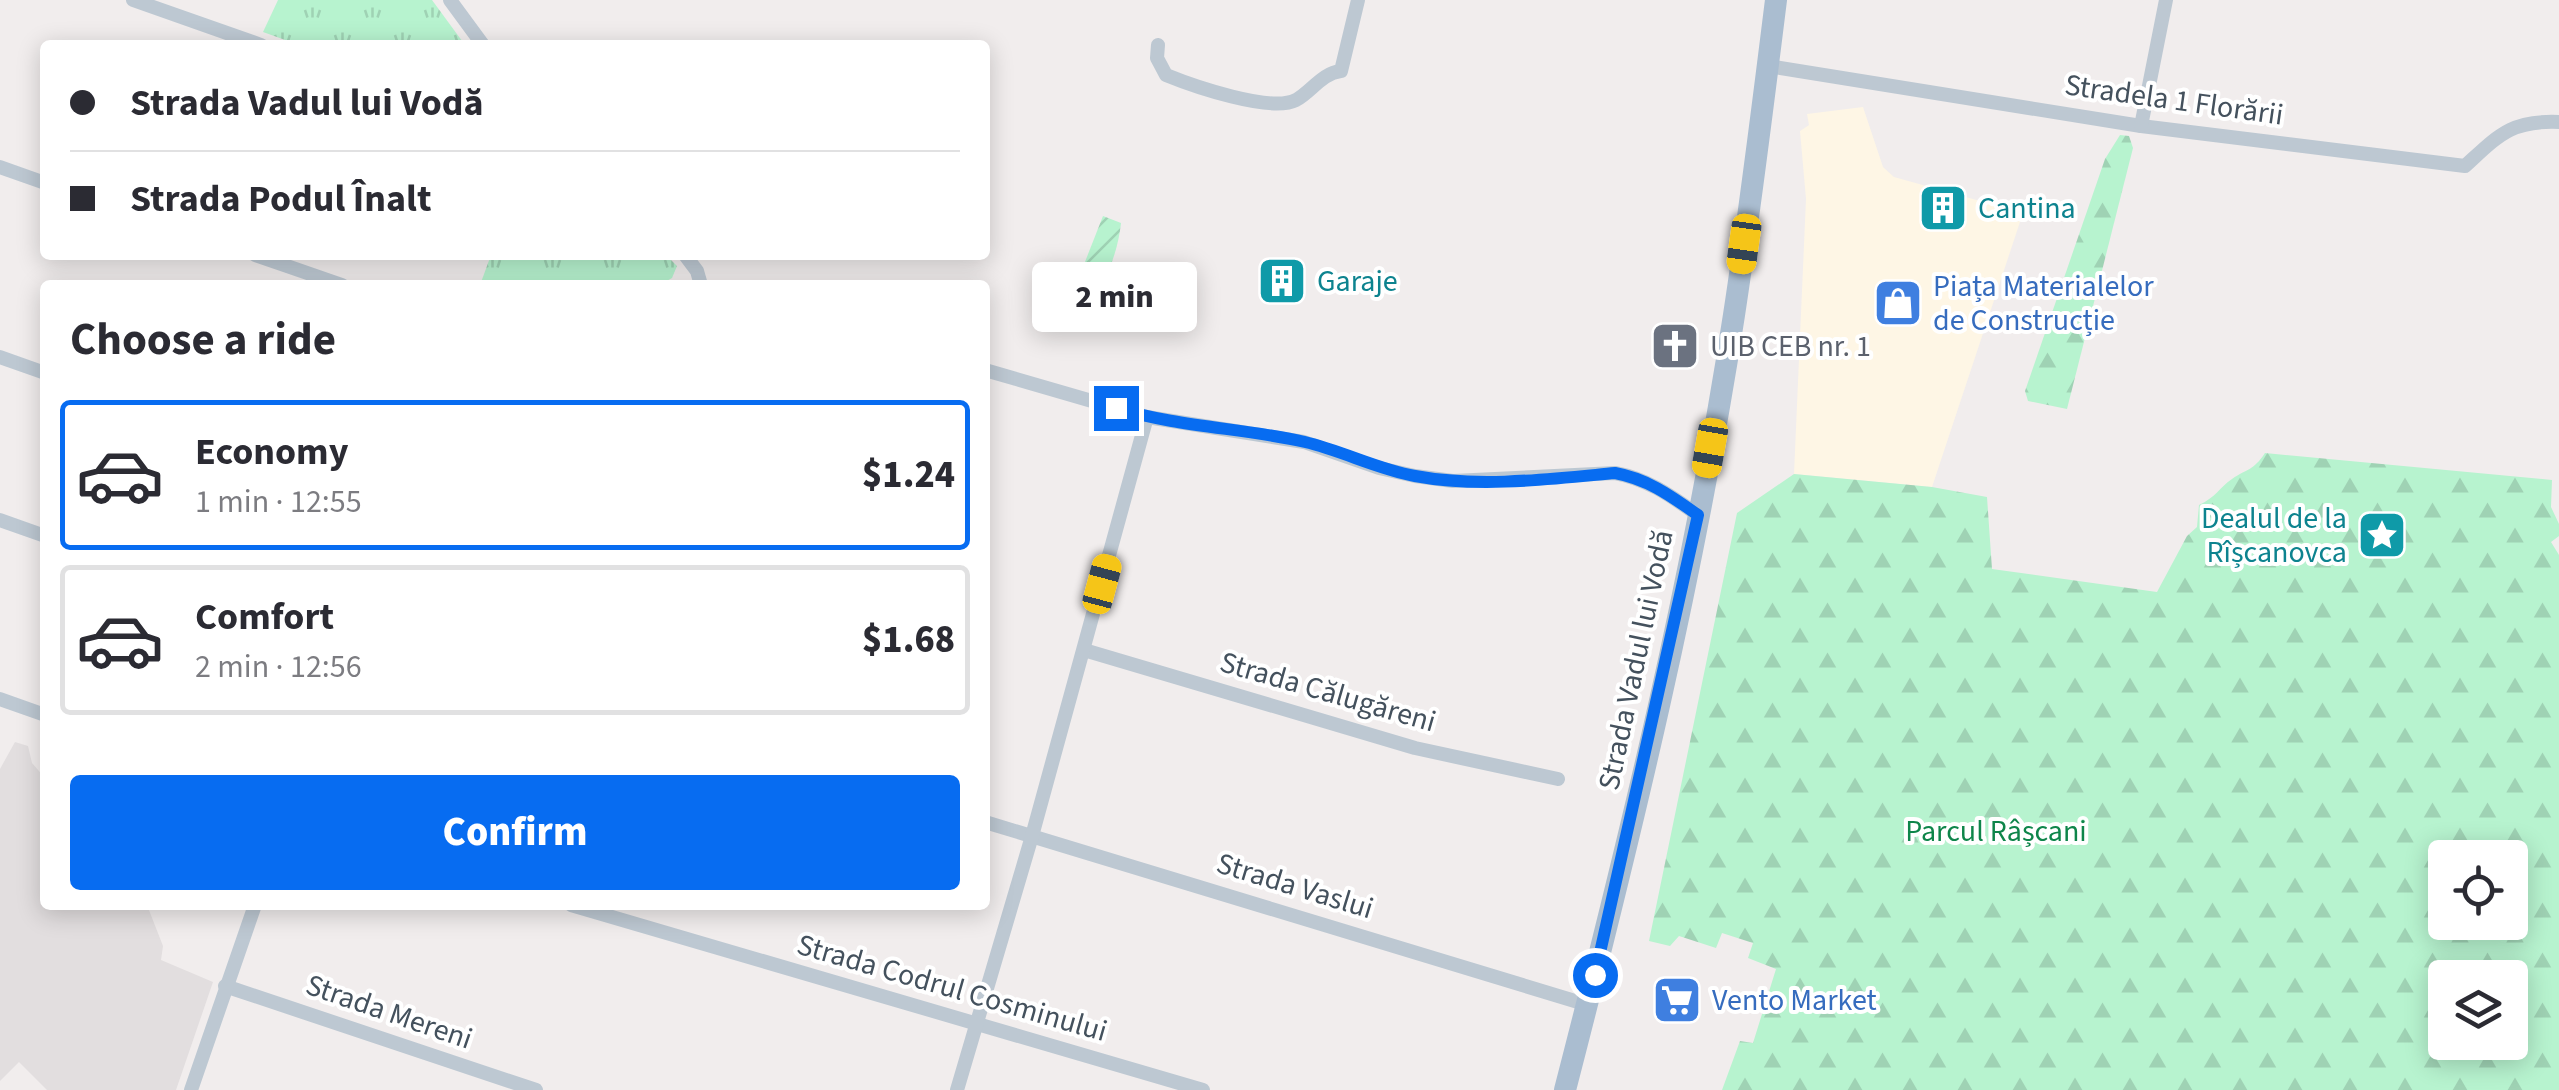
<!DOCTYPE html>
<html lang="en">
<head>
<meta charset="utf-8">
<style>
  :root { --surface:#fff; --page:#f7f7f7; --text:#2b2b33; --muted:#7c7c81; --line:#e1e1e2; --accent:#076cf1 }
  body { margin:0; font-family:"Source Sans 3",sans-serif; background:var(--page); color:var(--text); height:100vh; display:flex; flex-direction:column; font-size:38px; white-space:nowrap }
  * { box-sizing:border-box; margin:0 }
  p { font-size:32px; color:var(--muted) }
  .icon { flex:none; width:55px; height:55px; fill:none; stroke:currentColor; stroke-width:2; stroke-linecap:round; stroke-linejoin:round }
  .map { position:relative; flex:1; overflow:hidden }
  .drawer { position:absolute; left:40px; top:280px; width:950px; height:630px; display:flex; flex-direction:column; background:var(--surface); border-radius:10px; box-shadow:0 5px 25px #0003 }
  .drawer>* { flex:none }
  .banner { position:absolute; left:40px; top:40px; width:950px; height:220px; border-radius:10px; box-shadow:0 5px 25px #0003; display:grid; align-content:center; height:220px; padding:0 30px; background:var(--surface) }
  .buttons { position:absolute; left:2428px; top:840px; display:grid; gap:20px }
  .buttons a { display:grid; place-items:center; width:100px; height:100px; border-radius:10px; background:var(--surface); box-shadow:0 5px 25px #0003; font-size:50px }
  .end { position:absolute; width:45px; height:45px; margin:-22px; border:12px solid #076cf1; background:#fff; box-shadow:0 0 0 5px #fff }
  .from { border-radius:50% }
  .bubble { position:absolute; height:70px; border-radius:10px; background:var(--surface); box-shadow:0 5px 25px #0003; font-size:32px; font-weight:800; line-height:70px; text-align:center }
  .car { position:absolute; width:30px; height:60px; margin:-30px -15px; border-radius:12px; box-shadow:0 0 8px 2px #0007; background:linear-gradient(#f5c518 24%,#345 0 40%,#f5c518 0 76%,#345 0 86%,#f5c518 0) }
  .banner b { display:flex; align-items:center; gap:35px; height:95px; font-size:38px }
  .banner b+b { border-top:2px solid var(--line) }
  .banner i { width:25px; height:25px; background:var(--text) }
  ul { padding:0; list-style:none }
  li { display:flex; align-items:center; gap:30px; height:150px; margin:0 20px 15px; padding:0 10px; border:5px solid var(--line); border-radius:10px }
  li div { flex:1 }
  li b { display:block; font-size:38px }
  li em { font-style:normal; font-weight:800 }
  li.on { border-color:var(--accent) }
  li>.icon { width:90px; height:90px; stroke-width:1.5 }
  h2 { padding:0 30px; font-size:45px; line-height:120px }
  .cta { display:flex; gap:20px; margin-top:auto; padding:20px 30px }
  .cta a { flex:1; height:115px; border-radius:10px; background:var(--accent); color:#fff; font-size:40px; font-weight:800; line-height:115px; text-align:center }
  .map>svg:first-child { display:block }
</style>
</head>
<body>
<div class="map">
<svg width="2559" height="1090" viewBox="0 0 2559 1090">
  <defs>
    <pattern id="grass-tufts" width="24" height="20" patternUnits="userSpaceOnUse" patternTransform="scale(2.5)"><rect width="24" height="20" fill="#b7f3cf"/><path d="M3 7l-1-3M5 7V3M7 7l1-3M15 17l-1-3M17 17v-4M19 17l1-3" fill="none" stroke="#9fd2b4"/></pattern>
    <pattern id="forest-firs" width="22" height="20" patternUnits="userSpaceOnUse" patternTransform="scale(2.5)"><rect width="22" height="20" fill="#b7f3cf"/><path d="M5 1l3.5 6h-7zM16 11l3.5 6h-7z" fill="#9fd2b4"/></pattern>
    <pattern id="garden-furrows" width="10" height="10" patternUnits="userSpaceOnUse" patternTransform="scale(2.5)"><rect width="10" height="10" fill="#b7f3cf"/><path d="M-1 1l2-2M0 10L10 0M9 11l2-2" fill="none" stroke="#9fd2b4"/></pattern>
  </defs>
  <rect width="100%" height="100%" fill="#f1eded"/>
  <polygon fill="#fef6e5" points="1863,107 1883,167 1894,177 2023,213 1932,487 1794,474 1806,199 1800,131 1809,125 1807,114"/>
  <polygon fill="#e2dedf" points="15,742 28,746 32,763 45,778 45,905 147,905 163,946 161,960 213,982 176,1090 47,1090 19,1062 0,1081 0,769"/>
  <g fill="url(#grass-tufts)">
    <polygon points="278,0 432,0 465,45 299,45 263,32"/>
    <polygon points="491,255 666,255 677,266 672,278 665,282 638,285 480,285"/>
  </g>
  <g fill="url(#forest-firs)" fill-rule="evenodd">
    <polygon points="2120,135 2129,136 2133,148 2067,409 2028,401 2025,391 2105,159"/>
    <path d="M 2265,453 L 2552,480 L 2551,507 L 2559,524 L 2559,536 L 2551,542 L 2559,555 L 2559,1090 L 1722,1090 L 1740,1041 L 1753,1043 L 1776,969 L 1748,958 L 1753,943 L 1722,933 L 1716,948 L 1679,936 L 1670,946 L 1649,941 L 1737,513 L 1794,474 L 1932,487 L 1987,497 L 1992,569 L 2157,592 L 2187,536 L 2197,527 L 2199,505 C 2216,497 2219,488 2232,479 C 2248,468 2253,471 2265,453 ZM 2445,858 L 2510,858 L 2510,922 L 2445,922 ZM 2445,978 L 2510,978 L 2510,1042 L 2445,1042 Z"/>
  </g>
  <path fill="url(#garden-furrows)" d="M 1103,216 L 1121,223 C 1119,243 1112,266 1102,284 L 1089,286 L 1083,282 L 1081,272 Z"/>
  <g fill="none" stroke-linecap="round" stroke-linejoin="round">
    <g stroke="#bdc8d2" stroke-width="14">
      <polyline points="133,0 261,45"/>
      <polyline points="450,0 483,45"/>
      <path d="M 1158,45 L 1157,58 L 1166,75 C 1193,86 1271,113 1296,100 C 1312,91 1322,73 1341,71 L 1358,0"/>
      <path d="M 1768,66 L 2141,126 L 2465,166 C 2499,135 2511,120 2559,122"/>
      <polyline points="2141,126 2166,0"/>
      <polyline points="0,167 45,183"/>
      <polyline points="255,255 342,285"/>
      <polyline points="685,255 697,271 701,285"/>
      <polyline points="0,357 45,373"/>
      <path d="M 985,370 L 1147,417 L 1304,442 L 1379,468 L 1415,476 L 1453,481 L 1615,473 C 1648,479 1671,496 1698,515"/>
      <polyline points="0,520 45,536"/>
      <polyline points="1084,650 1415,748 1558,779"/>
      <polyline points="0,699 45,715"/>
      <polyline points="985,822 1588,1005"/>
      <polyline points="571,905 1203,1090"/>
      <polyline points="225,986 536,1090"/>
      <polyline points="191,1090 255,905"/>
      <polyline points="957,1090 1032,836 1147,417"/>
    </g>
    <path stroke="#aabdd0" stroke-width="22" d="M 1565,1090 C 1631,834 1694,576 1734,315 C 1750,210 1763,105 1776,0"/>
  </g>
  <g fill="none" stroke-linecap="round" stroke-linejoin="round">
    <path stroke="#076cf1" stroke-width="12" d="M 1116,408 C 1178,427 1243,428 1305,442 C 1343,451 1377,469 1415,476 C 1479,488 1551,479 1615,473 C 1648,479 1671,496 1698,515 L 1595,975"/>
  </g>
  <defs>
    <g id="building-square" transform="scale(2.5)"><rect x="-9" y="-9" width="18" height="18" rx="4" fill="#0f9aa8" stroke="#fff"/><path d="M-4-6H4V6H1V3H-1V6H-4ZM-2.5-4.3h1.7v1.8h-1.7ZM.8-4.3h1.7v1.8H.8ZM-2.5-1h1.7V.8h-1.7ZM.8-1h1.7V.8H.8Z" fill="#fff"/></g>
    <g id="shop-square" transform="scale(2.5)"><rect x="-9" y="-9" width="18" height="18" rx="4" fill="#3f7fe0" stroke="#fff"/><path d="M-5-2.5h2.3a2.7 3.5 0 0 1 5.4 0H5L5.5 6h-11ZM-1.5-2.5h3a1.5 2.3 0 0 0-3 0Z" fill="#fff"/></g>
    <g id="church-square" transform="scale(2.5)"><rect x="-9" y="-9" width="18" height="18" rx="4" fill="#6b7280" stroke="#fff"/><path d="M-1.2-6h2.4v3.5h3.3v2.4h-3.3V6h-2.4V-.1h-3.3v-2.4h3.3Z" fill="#fff"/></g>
    <g id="sight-square" transform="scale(2.5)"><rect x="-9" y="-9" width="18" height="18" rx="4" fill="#0f9aa8" stroke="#fff"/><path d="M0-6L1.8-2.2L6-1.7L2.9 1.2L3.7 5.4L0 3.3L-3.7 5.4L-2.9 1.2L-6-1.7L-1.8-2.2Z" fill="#fff"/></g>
    <g id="supermarket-square" transform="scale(2.5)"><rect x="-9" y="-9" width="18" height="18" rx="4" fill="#3f7fe0" stroke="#fff"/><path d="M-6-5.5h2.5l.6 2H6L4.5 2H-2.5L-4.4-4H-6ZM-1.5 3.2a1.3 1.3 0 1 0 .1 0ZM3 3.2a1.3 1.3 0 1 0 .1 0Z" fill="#fff"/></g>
  </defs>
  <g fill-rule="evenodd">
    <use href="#building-square" x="1943" y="208"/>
    <use href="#building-square" x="1282" y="281"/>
    <use href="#shop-square" x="1898" y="303"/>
    <use href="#church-square" x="1675" y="346"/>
    <use href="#sight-square" x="2382" y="535"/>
    <use href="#supermarket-square" x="1677" y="1000"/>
  </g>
  <g text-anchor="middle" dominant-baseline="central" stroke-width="8" stroke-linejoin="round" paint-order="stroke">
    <g font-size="30" fill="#44515d" stroke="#fff">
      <text transform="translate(2174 100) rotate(8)">Stradela 1 Florării</text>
      <text transform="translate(1636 660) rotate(-78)">Strada Vadul lui Vodă</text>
      <text transform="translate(1328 692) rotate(16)">Strada Călugăreni</text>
      <text transform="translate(1295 886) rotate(17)">Strada Vaslui</text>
      <text transform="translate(952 988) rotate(16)">Strada Codrul Cosminului</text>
      <text transform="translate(389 1012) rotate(19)">Strada Mereni</text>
    </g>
    <g font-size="30" fill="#0d838f" stroke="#fff" text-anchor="start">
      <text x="1978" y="208">Cantina</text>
      <text x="1317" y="281">Garaje</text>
      <text x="2347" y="518" text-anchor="end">Dealul de la<tspan x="2347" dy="34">Rîșcanovca</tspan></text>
    </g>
    <g font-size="30" fill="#366cbe" stroke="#fff" text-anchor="start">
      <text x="1933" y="286">Piața Materialelor<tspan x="1933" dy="34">de Construcție</tspan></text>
      <text x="1712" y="1000">Vento Market</text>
    </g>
    <g font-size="30" fill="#5b616d" stroke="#fff" text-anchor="start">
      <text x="1710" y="346">UIB CEB nr. 1</text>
    </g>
    <g font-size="30" fill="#0e854a" stroke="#fff">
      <text x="1996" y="831">Parcul Râșcani</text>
    </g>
  </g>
</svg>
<div class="buttons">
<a><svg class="icon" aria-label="locate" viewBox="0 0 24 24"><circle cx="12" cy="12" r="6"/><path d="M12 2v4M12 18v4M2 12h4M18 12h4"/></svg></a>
<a><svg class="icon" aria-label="layers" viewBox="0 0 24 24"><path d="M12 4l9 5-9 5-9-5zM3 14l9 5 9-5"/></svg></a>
</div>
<i class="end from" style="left:1595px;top:975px"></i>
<i class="end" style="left:1116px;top:408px"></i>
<div class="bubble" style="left:1032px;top:262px;width:165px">2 min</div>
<i class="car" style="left:1744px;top:244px;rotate:188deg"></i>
<i class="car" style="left:1710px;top:448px;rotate:190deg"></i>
<i class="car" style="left:1102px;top:584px;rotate:15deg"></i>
<div class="banner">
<b><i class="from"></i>Strada Vadul lui Vodă</b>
<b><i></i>Strada Podul Înalt</b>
</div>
<section class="drawer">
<h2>Choose a ride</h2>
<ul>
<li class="on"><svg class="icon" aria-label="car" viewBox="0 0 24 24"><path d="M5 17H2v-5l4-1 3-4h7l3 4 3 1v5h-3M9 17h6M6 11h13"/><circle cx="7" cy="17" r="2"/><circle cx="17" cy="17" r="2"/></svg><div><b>Economy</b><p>1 min · 12:55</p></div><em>$1.24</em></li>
<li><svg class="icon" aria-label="car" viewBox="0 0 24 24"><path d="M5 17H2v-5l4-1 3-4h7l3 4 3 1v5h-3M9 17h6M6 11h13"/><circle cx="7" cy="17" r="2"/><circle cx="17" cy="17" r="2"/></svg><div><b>Comfort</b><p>2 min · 12:56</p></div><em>$1.68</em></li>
</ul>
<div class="cta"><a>Confirm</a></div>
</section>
</div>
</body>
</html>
